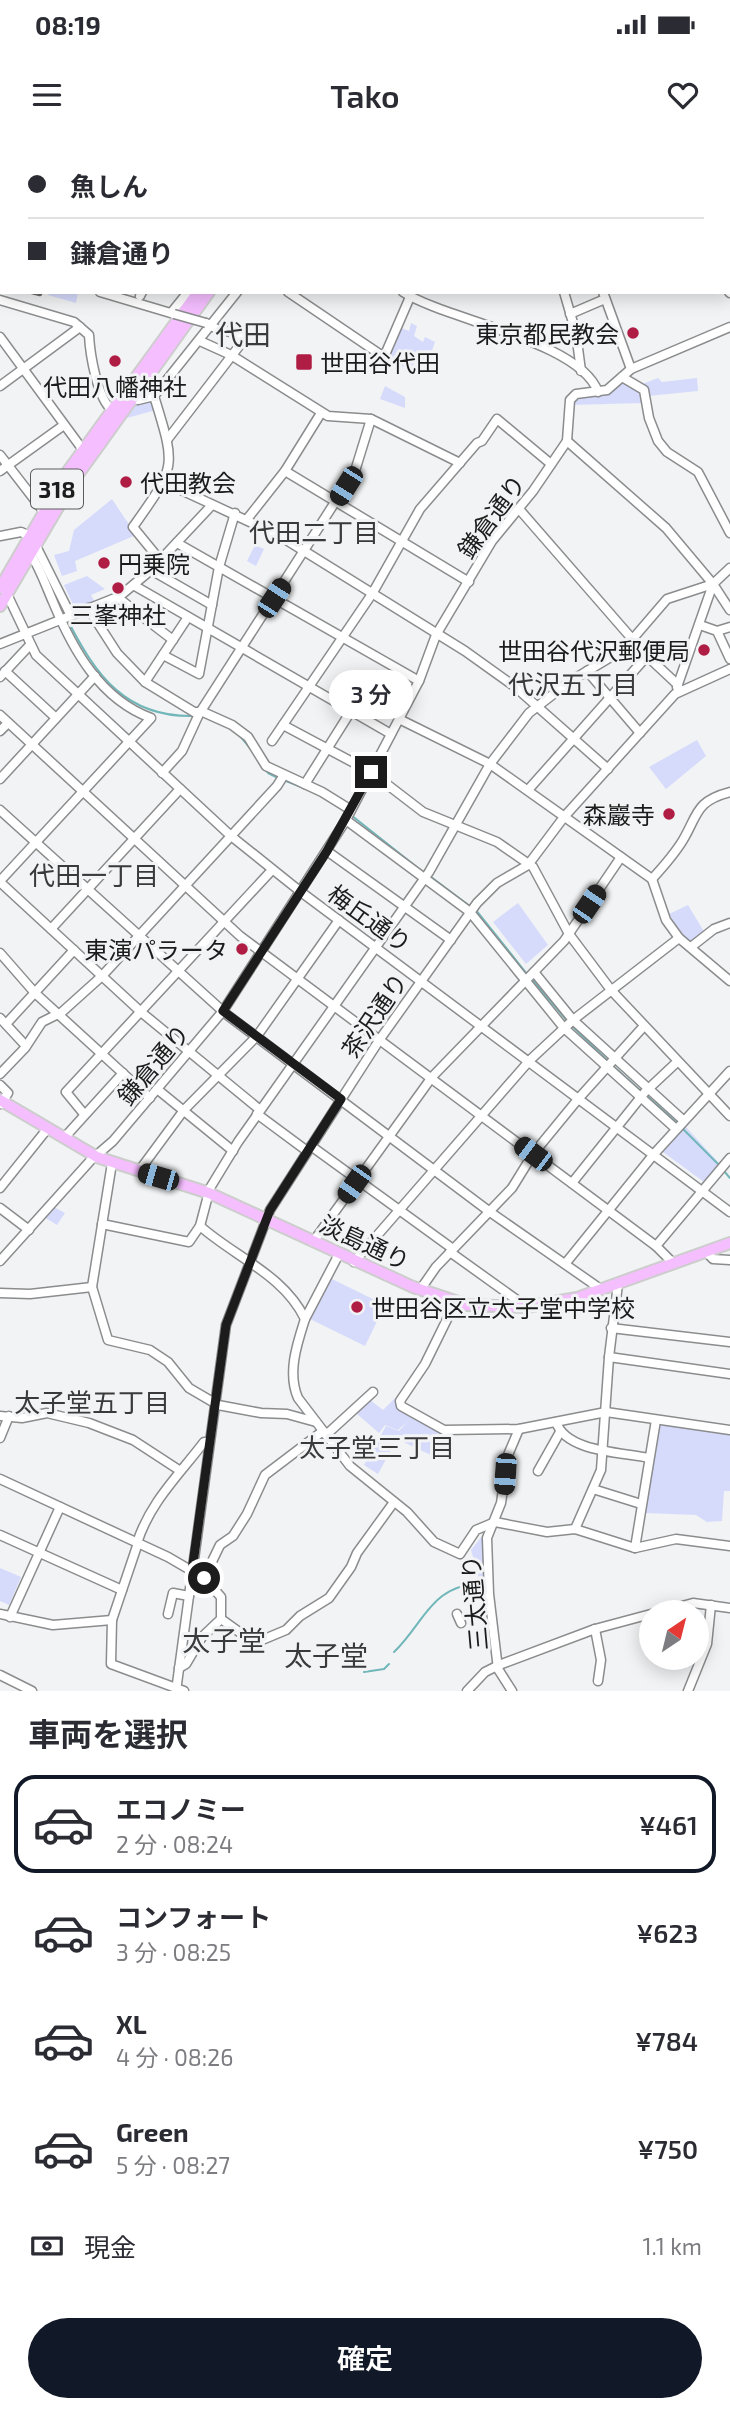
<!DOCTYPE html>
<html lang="ja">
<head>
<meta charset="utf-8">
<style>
  :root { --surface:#fff; --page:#f7f7f7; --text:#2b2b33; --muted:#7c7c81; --line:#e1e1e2; --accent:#111827 }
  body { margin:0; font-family:"Exo 2","Noto Sans JP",sans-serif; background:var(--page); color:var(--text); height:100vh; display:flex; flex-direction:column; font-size:26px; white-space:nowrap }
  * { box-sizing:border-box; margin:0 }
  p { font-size:23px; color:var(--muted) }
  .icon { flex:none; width:38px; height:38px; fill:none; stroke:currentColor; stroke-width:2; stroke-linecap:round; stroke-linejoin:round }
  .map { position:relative; height:1551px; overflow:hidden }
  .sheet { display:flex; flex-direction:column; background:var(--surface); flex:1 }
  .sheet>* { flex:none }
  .top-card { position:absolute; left:0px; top:0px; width:732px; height:154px; box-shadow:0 4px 18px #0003; display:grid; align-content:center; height:154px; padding:0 28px; background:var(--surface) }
  .needle { width:46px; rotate:35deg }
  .buttons { position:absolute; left:639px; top:1460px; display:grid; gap:14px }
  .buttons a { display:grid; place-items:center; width:70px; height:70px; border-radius:50%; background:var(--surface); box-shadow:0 4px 18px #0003; font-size:35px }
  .end { position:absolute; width:32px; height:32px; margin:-16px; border:9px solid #1c1c1c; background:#fff; box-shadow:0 0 0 4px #fff }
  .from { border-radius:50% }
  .bubble { position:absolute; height:49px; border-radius:24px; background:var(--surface); box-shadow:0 4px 18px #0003; font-size:23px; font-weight:600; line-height:49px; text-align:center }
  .car { position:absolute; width:21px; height:42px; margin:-21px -10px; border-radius:9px; box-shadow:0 0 5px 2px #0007; background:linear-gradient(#222 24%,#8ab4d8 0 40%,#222 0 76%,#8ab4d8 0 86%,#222 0) }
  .top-card b { display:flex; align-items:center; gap:24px; height:66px; font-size:26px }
  .top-card b+b { border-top:2px solid var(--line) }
  .top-card i { width:18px; height:18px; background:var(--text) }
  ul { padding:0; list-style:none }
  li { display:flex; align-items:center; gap:21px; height:98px; margin:0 14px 10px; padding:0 14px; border:4px solid transparent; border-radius:21px }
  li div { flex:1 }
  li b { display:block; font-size:26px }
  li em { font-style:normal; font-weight:600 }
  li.current { border-color:var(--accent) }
  li>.icon { width:63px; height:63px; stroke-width:1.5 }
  h2 { padding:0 28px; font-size:32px; line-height:84px }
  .pay { display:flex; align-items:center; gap:18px; height:77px; padding:0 28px; font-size:26px }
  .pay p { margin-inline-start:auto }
  .button { display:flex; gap:14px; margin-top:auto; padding:14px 28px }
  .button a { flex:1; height:80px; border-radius:42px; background:var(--accent); color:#fff; font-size:28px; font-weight:600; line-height:80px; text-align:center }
  .status { display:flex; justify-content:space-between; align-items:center; height:49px; padding:0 35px; background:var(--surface); direction:ltr }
  .status svg { height:19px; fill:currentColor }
  header { display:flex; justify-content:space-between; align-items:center; height:91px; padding:0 28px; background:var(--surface); font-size:32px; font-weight:600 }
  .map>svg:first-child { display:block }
</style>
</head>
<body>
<div class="status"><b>08:19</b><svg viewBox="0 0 49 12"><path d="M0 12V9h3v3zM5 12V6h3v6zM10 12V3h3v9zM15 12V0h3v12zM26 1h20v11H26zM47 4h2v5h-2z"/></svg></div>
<header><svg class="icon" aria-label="menu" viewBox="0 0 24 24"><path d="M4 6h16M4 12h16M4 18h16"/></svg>Tako<svg class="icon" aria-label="heart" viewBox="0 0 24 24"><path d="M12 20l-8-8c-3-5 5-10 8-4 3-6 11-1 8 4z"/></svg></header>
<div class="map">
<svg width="730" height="1551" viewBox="0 0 730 1551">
  <rect width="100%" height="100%" fill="#f2f3f4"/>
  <g fill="#d6dbfc">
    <polygon points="48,152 78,152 76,163 48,155"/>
    <polygon points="411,183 417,186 414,196 423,202 425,197 435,202 427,224 415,219 412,228 399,226 386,216 399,187 409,191"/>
    <polygon points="658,238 662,242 697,238 698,251 648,256 640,245"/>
    <polygon points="623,241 642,254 644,263 571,265 580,256"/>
    <polygon points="385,246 405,257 405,268 380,259"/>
    <polygon points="151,261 156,270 127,278 136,264"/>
    <polygon points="112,359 136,395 75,421 77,431 62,436 54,415 69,411 74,390"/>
    <polygon points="255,405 264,409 256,426 247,421"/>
    <polygon points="87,436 105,449 91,455 96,464 76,471 64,445"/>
    <polygon points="697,600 706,616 666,649 649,627"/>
    <polygon points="518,763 548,805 526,824 493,782"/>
    <polygon points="688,765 706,795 693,802 683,797 669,774"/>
    <polygon points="684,985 719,1023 704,1042 663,1012"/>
    <polygon points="54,1067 65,1073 57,1085 44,1077"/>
    <polygon points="332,1139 385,1165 365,1206 310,1179"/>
    <polygon points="395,1258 443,1291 444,1297 433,1316 397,1299 378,1334 364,1325 386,1286 399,1291 408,1281 398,1290 385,1285 379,1293 356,1273 370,1260 383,1270"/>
    <polygon points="658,1284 730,1293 730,1351 724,1351 722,1381 707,1382 696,1375 645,1373"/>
    <polygon points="483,1395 488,1441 480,1442 471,1410"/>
    <polygon points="0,1428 21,1437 9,1465 0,1461"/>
  </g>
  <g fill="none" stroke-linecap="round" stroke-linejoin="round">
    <g stroke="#71b7ba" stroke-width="2">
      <path d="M 67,479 C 96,536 126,578 195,576"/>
      <polyline points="240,596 250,608"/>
      <polyline points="257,618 268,633 278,638"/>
      <polyline points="286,641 304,648"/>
      <polyline points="351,675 423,732"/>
      <polyline points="431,737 471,767"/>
      <polyline points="476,770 527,834"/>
      <polyline points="531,838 568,882"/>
      <polyline points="572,886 608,921"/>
      <polyline points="612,925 642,952"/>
      <polyline points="646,955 678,984"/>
      <polyline points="682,988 720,1026"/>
      <polyline points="724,1031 730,1038"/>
      <path d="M 394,1512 C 426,1481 430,1445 484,1443"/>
      <polyline points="364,1532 384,1529 389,1524"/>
    </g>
    <g stroke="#8b8c8d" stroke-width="11">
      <g id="minor">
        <polyline points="118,0 121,2"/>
        <polyline points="227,0 230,2"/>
        <polyline points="292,0 295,2"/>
        <polyline points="606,0 608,2"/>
        <polyline points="194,2 196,0"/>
        <polyline points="593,2 593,0"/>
        <polyline points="685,2 686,0"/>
        <polyline points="0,10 2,11"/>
        <polyline points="0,51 2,52"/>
        <polyline points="0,92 2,93"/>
        <polyline points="0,125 2,125"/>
        <polyline points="100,152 174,174"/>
        <polyline points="288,152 384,217 410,157"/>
        <path d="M 403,152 C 446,180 580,201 598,252"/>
        <polyline points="564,152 576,193 581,231"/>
        <polyline points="603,152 631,229"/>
        <polyline points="729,152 730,153"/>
        <polyline points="140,156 142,152"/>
        <path d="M 0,160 L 74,182 L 89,195 C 90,214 97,258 112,270"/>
        <polyline points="171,173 188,152"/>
        <polyline points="570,174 605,159"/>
        <polyline points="0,197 83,310"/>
        <polyline points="200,201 231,215 328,276 371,279 460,323"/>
        <polyline points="622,237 644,250 649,278 658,301 667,312 698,332 730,393"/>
        <polyline points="0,246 80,187"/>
        <path d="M 154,256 C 176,328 177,325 133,387 L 160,420"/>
        <polyline points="132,257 138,260 154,256 237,152"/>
        <polyline points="167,300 243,201 239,194 217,189 206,183"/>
        <polyline points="567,301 666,388 713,444 730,470"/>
        <polyline points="0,315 44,372"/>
        <polyline points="0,331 64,285"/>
        <polyline points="285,331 469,442"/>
        <polyline points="164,342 280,396 465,511 514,546 608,629"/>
        <polyline points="519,369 647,516 678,545"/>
        <polyline points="248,378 285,331 321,273"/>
        <polyline points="0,396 21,392 30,396"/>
        <polyline points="177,403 419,541"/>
        <polyline points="35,404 71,476"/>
        <polyline points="151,430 212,465"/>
        <polyline points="135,446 391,594"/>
        <polyline points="6,452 36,515 231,696 301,752 730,1072"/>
        <polyline points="117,457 173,500"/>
        <polyline points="88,468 117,513 145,542 194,572 203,572 232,585 248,597 266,626 322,652 351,670"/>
        <polyline points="700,485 717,491 730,519"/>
        <polyline points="717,491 730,487"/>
        <polyline points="0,504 120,456 151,430 212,365"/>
        <polyline points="163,515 199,534 219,427 235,373"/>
        <polyline points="5,531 56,578"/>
        <polyline points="587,531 640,593"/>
        <polyline points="0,537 30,505"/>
        <polyline points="145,542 188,477"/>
        <polyline points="677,547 713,444 730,428"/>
        <polyline points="0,575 240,796 656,1106 674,1124"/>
        <path d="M 399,579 L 490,624 L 652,739 C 663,727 674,715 683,700 C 698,675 695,661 730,652"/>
        <polyline points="283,585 371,632 423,672 497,702 533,727 569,794 611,850 730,976"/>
        <polyline points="0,591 8,583"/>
        <polyline points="272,601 372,454 420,369 477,303 482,301 497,279 551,324"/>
        <polyline points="162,633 182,611 199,574 355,331 371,279"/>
        <polyline points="0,639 95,536"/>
        <polyline points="305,644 351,571"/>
        <polyline points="528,650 647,516"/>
        <polyline points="0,670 226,874 490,1072 602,1150"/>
        <polyline points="346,680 470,772 564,888 676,989"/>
        <polyline points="327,711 451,800"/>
        <polyline points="652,739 666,780 679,798 730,841"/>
        <path d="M 0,741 L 151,578 C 100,559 73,510 53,462 C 46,446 40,428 30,413"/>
        <polyline points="0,742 141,872 259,969"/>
        <polyline points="51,789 180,649"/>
        <polyline points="691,807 714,789 730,783"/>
        <polyline points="0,813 35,853 150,958"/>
        <polyline points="534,832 573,880 683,980"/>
        <polyline points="0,878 26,906"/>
        <polyline points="6,884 74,810"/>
        <polyline points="0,934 25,908 42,882 62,872 102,836 277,646 284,635"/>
        <polyline points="0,945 8,953 1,964"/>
        <polyline points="157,949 233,1011"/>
        <polyline points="84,974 66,952 272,730"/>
        <polyline points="257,974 307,1011"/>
        <polyline points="64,998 123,933"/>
        <polyline points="311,1006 453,1109"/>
        <polyline points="112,1023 92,1147 108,1200 150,1210 168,1222 189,1248 218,1265 261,1273 287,1274 316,1282"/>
        <polyline points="139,1031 184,970 257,896 339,780"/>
        <polyline points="572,1043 645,952 677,922"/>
        <polyline points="0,1048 48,988"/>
        <polyline points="0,1068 29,1090"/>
        <polyline points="102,1084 189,1102 200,1086 210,1048 238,1002 429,732 490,624 529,573 569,542 624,509 667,459 713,444"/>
        <path d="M 200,1086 C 235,1117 284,1135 305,1179 C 297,1204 287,1233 298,1258 L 350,1326 L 407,1372 L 434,1402 L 460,1414 L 476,1390 L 495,1382 L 547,1392 L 575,1389 L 635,1408 L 676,1399 L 730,1406"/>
        <polyline points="313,1102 432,937 564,801 621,717"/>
        <polyline points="656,1106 730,1018"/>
        <polyline points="450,1112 517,1160"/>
        <polyline points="706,1112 713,1119 730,1120"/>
        <polyline points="0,1121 91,1020 113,1001 223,871 346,680 419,541 436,495 492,401 533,351 567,301 570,260 576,254 607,250 631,229 730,187"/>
        <polyline points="354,1122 530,920 573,880 679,798"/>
        <polyline points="565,1124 654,1014 730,931"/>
        <polyline points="420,1150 436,1127 512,1048 533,1014 579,958 644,886"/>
        <polyline points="0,1153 30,1154 92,1147"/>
        <polyline points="455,1163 425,1224 400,1261 401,1266 444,1290 519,1289 606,1272 730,1290"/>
        <polyline points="305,1179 339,1114"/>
        <polyline points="611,1188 730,1202"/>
        <polyline points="609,1217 730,1234"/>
        <polyline points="0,1276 22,1278 47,1273 89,1283 133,1300 179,1330"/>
        <path d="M 556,1282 C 566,1312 621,1312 649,1318"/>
        <polyline points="326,1295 373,1252"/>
        <polyline points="0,1298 9,1276"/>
        <polyline points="538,1331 560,1292"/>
        <polyline points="0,1339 168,1417 204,1438 221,1457 221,1479 202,1497 186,1524 179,1528"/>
        <polyline points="593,1349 641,1364"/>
        <polyline points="575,1389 601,1330 609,1217 618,1144"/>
        <polyline points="0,1395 122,1450"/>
        <path d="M 137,1403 C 150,1362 179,1335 204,1302 L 209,1302"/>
        <polyline points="138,1403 112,1480 111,1524 184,1551"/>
        <polyline points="635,1408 656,1280"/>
        <polyline points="204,1438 220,1405 233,1396 247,1374 265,1335 323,1291"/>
        <polyline points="660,1472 693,1463 730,1468"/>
        <polyline points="0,1474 53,1485 112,1480"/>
        <polyline points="168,1474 173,1453 189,1456"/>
        <polyline points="457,1474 461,1483"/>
        <polyline points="10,1477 60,1367"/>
        <polyline points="221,1479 249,1499 262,1500 286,1490 300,1476 329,1458 351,1427 357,1413 394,1362"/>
        <polyline points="595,1489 601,1520 598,1541"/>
        <polyline points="0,1535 32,1551"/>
        <polyline points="176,1551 226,1185 270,1070 380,899 477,763 497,743 528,725 564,677 675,554 730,529"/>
        <polyline points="467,1551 485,1532 499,1525 595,1489 651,1474"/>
        <polyline points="512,1551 498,1529 489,1454 487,1398 501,1363 508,1315 519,1289"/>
        <polyline points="688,1551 707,1504 711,1465"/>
      </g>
    </g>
    <g stroke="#cdcdcd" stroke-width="14">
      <g id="major">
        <polyline points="311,2 312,0"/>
        <polyline points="323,2 324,0"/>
        <polyline points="0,448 68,331 198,152"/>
        <polyline points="0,466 74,340 209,152"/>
        <polyline points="0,960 97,1017 209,1053 413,1147 467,1165 526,1167 577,1158 730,1103"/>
      </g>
    </g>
    <use href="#minor" stroke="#fff" stroke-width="8"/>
    <use href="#major" stroke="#f5beff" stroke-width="10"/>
    <g stroke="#6b6b6c" stroke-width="4.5">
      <g id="rail">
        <polyline points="651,0 653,2"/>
        <polyline points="0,135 2,136"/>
        <polyline points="32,152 40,154"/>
      </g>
    </g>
    <use href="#rail" stroke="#f2f3f4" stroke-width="2" stroke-dasharray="5" stroke-linecap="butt"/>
    <g stroke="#8b8c8d" stroke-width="11" stroke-linecap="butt">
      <polyline id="minor-bridge" points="174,174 206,183"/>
    </g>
    <use href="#minor-bridge" stroke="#fff" stroke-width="8"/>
  </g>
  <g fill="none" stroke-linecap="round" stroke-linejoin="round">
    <polyline stroke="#1c1c1c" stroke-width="9" points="204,1438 192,1431 226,1185 270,1070 341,959 223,871 327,711 371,632"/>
  </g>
  <g fill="#af1d45" stroke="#f2f3f4" stroke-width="2.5">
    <circle cx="633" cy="193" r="7"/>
    <circle cx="115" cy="221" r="7"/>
    <rect x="295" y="213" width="18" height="18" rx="3.5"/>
    <circle cx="126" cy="342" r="7"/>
    <circle cx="104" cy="423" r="7"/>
    <circle cx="118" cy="448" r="7"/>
    <circle cx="704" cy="510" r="7"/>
    <circle cx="669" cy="674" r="7"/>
    <circle cx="242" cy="809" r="7"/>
    <circle cx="357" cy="1167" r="7"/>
  </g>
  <g text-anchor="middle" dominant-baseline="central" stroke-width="6" stroke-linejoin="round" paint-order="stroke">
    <rect fill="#f2f3f4" stroke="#5c5c5d" stroke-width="2" x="31" y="329.5" width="52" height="39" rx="5"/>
    <g font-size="23" font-weight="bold" fill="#1c1c1c">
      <text x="57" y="349">318</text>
    </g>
    <g font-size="24" fill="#1c1c1c" stroke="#f2f3f4" text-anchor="end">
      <text x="619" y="193">東京都民教会</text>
      <text x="320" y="222" text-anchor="start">世田谷代田</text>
      <text x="115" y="246" text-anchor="middle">代田八幡神社</text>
      <text x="140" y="342" text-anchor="start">代田教会</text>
      <text x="118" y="423" text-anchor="start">円乗院</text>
      <text x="118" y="474" text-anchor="middle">三峯神社</text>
      <text x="690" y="510">世田谷代沢郵便局</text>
      <text x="655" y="674">森巖寺</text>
      <text x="228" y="809">東演パラータ</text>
      <text x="371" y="1167" text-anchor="start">世田谷区立太子堂中学校</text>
    </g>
    <g font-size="24" fill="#1c1c1c" stroke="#f2f3f4">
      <text transform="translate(491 376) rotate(-54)">鎌倉通り</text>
      <text transform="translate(370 778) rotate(36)">梅丘通り</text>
      <text transform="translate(374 875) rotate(-56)">茶沢通り</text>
      <text transform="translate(153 924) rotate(-50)">鎌倉通り</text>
      <text transform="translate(365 1102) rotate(25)">淡島通り</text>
      <text transform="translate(474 1463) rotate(-95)">三太通り</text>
    </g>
    <g font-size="26" fill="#3a3a3b" stroke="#f2f3f4">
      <text x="314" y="391">代田二丁目</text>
      <text x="573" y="543">代沢五丁目</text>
      <text x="94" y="734">代田一丁目</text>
      <text x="92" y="1261">太子堂五丁目</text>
      <text x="377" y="1306">太子堂三丁目</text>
    </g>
    <g font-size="28" fill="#3a3a3b" stroke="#f2f3f4">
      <text x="243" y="194">代田</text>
      <text x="224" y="1500">太子堂</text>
      <text x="326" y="1515">太子堂</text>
    </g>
  </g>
</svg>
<div class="buttons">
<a><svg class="needle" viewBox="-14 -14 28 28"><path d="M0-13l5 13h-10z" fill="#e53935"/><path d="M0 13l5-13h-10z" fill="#7c7c81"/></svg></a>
</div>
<i class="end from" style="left:204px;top:1438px"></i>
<i class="end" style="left:371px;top:632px"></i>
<div class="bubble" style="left:329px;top:530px;width:84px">3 分</div>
<i class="car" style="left:346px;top:346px;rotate:212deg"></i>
<i class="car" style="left:274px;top:458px;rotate:33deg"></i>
<i class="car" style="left:589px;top:764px;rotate:34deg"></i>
<i class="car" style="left:533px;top:1014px;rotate:307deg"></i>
<i class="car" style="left:158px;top:1037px;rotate:286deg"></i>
<i class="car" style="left:354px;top:1044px;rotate:215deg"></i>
<i class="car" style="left:505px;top:1334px;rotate:184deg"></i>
<div class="top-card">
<b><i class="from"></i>魚しん</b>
<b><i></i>鎌倉通り</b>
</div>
</div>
<section class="sheet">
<h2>車両を選択</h2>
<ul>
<li class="current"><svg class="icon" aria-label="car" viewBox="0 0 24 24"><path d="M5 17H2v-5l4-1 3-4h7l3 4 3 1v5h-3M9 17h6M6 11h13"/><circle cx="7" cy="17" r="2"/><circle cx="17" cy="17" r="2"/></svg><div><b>エコノミー</b><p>2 分 · 08:24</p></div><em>¥461</em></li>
<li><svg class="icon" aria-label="car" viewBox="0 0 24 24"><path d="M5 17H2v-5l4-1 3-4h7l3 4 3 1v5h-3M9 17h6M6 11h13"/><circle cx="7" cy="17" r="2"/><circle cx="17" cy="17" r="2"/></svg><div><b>コンフォート</b><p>3 分 · 08:25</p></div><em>¥623</em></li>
<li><svg class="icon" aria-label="car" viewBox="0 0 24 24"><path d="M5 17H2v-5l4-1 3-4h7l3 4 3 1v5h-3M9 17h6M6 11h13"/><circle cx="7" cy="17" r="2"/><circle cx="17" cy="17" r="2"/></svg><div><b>XL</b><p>4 分 · 08:26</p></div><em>¥784</em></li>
<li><svg class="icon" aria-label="car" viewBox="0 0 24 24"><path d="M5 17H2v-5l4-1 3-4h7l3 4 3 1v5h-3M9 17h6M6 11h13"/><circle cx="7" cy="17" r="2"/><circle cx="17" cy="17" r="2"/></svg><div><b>Green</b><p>5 分 · 08:27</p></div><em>¥750</em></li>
</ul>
<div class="pay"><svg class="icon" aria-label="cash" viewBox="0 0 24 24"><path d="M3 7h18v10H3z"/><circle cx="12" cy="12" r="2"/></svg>現金<p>1.1 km</p></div>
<div class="button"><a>確定</a></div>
</section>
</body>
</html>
